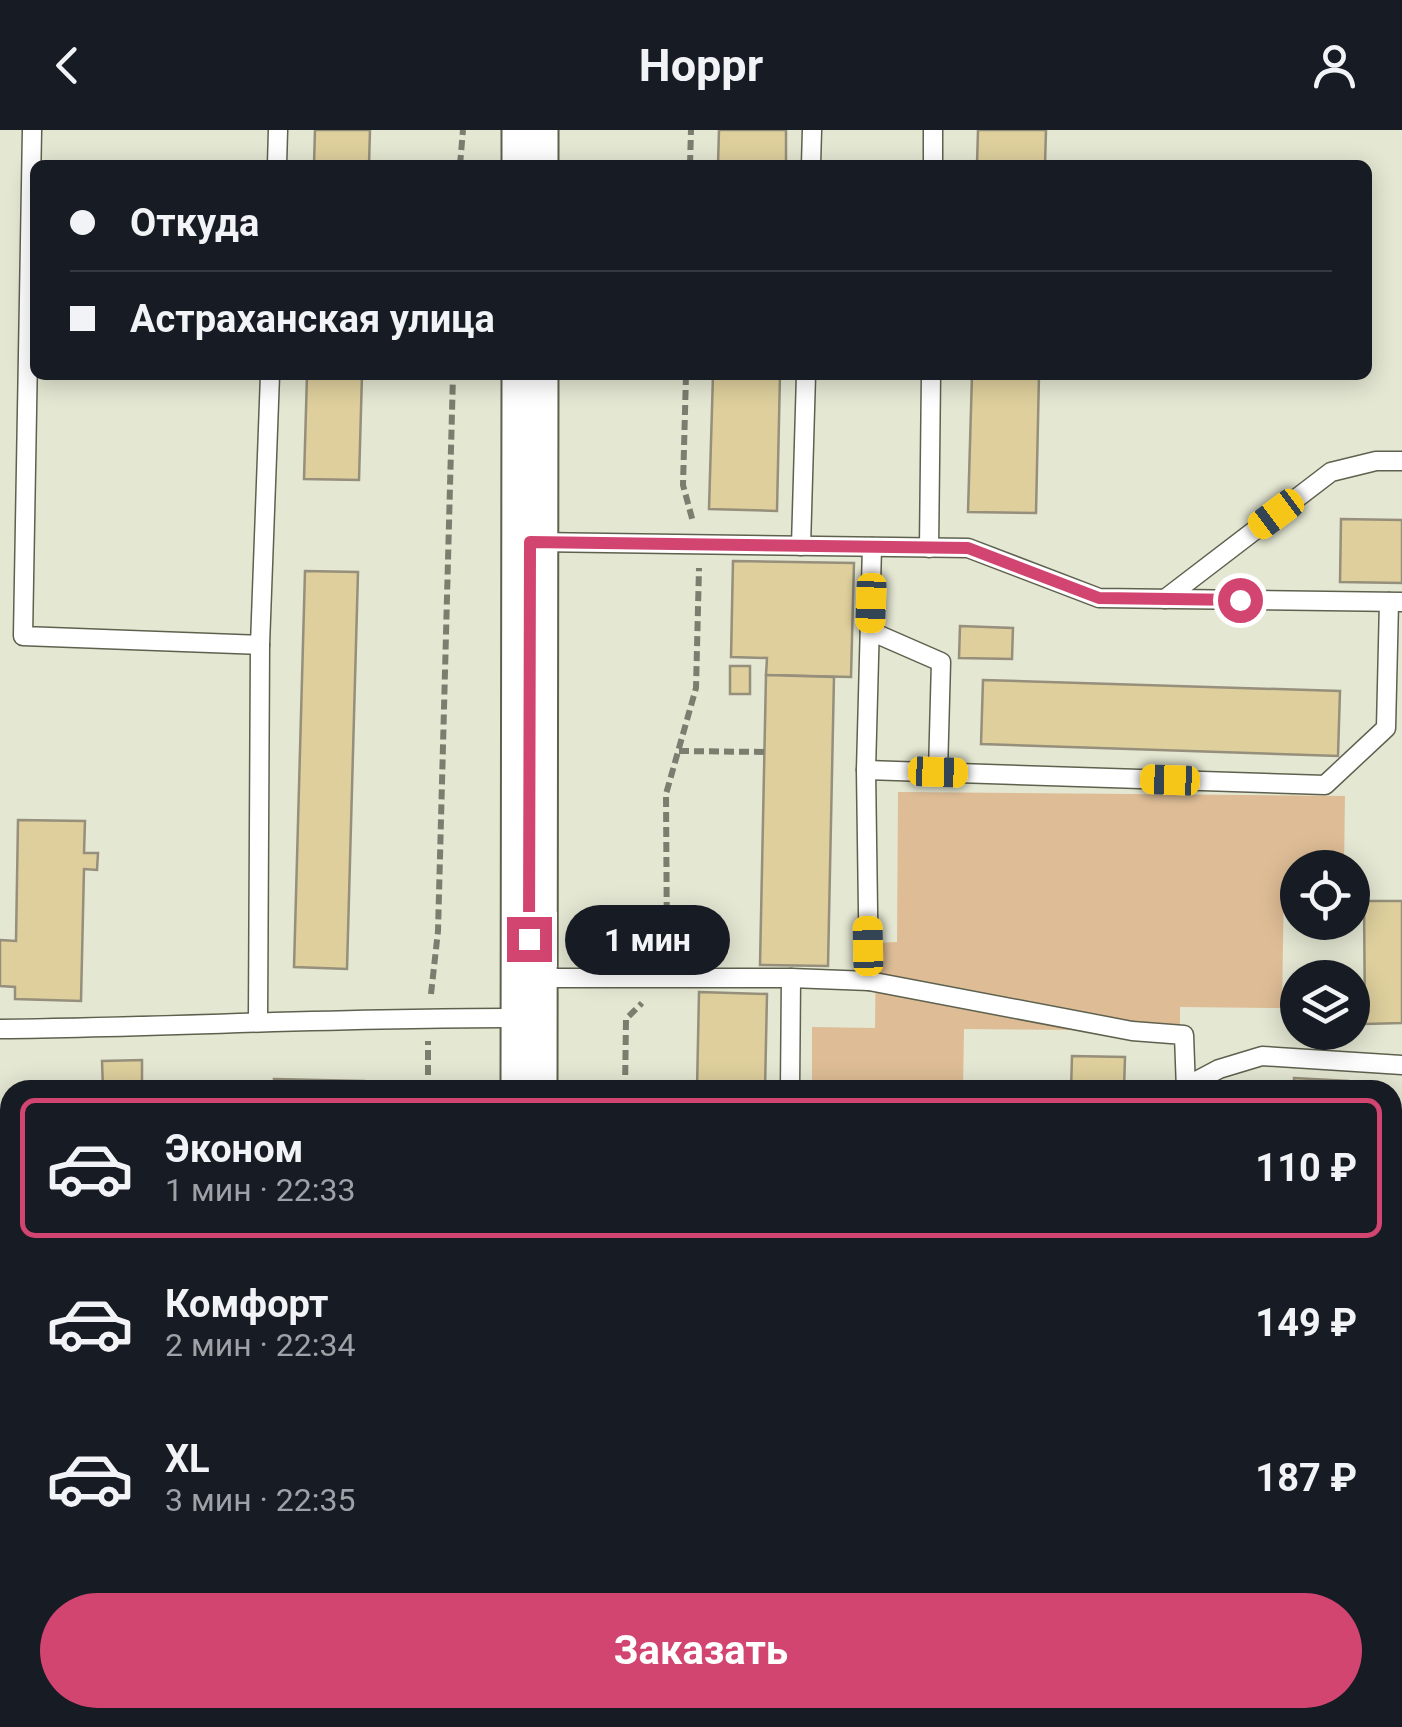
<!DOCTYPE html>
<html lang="ru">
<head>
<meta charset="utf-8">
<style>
  :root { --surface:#171b24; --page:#242831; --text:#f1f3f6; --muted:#9ea1a6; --line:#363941; --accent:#d24571 }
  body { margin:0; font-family:Roboto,sans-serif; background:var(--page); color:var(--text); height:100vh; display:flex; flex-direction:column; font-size:38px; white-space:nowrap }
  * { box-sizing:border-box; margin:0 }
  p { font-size:32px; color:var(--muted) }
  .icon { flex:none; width:55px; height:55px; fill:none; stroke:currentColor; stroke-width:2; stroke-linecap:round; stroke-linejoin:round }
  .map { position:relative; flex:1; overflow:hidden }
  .panel { position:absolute; left:0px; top:950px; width:1402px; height:648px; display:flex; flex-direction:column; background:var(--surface); border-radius:30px 30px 0 0; box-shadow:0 5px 25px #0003 }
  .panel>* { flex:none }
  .top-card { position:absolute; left:30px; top:30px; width:1342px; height:220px; border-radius:15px; box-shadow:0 5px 25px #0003; display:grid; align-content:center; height:220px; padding:0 40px; background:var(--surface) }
  .fabs { position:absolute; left:1280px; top:720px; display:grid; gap:20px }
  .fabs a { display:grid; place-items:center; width:90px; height:90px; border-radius:50%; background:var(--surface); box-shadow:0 5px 25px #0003; font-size:50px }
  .end { position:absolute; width:45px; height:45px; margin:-22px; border:12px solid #d24571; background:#fff; box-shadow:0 0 0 5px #fff }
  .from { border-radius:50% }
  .bubble { position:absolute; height:70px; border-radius:35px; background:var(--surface); box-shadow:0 5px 25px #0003; font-size:32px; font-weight:700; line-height:70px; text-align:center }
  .car { position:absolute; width:30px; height:60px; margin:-30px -15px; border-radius:12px; box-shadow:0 0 8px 2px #0007; background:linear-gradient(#f5c518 24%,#345 0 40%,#f5c518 0 76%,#345 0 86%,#f5c518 0) }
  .top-card b { display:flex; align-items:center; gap:35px; height:95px; font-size:38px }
  .top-card b+b { border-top:2px solid var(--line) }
  .top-card i { width:25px; height:25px; background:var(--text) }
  ul { padding:18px 0 0; list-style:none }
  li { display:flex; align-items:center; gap:30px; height:140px; margin:0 20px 15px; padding:0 20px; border:5px solid transparent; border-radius:15px }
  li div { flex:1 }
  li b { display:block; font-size:38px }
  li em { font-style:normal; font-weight:700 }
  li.selected { border-color:var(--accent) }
  li>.icon { width:90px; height:90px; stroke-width:1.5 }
  .primary-button { display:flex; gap:20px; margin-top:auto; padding:20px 40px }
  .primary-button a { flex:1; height:115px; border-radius:60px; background:var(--accent); color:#fff; font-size:40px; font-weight:700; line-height:115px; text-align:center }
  header { display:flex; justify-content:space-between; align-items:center; height:130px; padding:0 40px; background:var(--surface); font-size:45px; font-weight:700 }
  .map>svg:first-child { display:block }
</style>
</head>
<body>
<header><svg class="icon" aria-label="back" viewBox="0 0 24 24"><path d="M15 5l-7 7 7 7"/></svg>Hoppr<svg class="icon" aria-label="person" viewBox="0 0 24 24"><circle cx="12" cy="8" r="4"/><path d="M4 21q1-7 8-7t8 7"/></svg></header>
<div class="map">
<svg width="1402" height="1597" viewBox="0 0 1402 1597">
  <rect width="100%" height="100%" fill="#e4e7d2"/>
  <polygon fill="#debd96" points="898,662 1345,666 1344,737 1298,738 1297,752 1284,752 1282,878 1180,877 1180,901 964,899 963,960 812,960 812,897 875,898 876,813 897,812"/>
  <g fill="#decf9d" stroke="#958f7b" stroke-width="2.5">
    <polygon points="315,0 370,0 369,35 314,35"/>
    <polygon points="719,0 786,0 786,35 718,35"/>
    <polygon points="978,0 1046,0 1045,35 977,35"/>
    <polygon points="307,245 362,245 359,350 304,349"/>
    <polygon points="713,245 780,245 777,381 709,379"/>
    <polygon points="972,245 1039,245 1036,383 968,382"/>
    <polygon points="1341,389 1402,390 1402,453 1340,452"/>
    <polygon points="733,431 854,433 851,547 766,545 767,528 731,527"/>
    <polygon points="305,441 358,442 347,839 294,837"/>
    <polygon points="960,496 1013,498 1012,529 959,528"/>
    <rect x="730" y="536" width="20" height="28"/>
    <polygon points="766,545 834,547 828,836 760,835"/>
    <polygon points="983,550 1340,561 1338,626 981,614"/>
    <polygon points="18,690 85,691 84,723 98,723 97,740 84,739 81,871 15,869 15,857 0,856 0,810 16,811"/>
    <polygon points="1364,771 1402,771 1402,893 1365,894"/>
    <polygon points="641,806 662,807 662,823 640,822"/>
    <polygon points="699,862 767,864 765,960 697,960"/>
    <polygon points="1072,926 1125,927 1124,960 1071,960"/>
    <polygon points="142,930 142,960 103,960 102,931"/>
    <polygon points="1294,948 1348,951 1347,960 1294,960"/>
    <polygon points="274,949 364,951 364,960 274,960"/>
    <rect x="687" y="1588" width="68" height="9"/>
    <polygon points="903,1588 966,1588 966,1597 902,1597"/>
    <rect x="1118" y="1588" width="58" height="9"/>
  </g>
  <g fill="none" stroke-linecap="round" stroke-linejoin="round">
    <g stroke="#5e614e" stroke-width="21">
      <g id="service">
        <polyline points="32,0 23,506 260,515 270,245"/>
        <polyline points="277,35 278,0"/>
        <polyline points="811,35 812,0"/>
        <polyline points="933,35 933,0"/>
        <polyline points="536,412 968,418 1099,468 1402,472"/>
        <polyline points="801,416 806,245"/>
        <polyline points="929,418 931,245"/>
        <polyline points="1165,469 1331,342 1376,331 1402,331"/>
        <polyline points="870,501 941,532 938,642"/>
        <polyline points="866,640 1325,655 1386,598 1389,472"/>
        <polyline points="534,848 791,848 790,960"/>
        <polyline points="791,848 869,851 1132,901 1184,905 1186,960"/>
        <polyline points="869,851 866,640 872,417"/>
        <polyline points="258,890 260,515"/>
        <path d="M 0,899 C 175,897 349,887 524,888"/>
        <polyline points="1185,957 1219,939 1262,926 1402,935"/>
        <polyline points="1392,1378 1402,1378"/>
        <polyline points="782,1597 782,1588"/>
        <polyline points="984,1597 984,1588"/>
        <polyline points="1062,1597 1062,1588"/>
        <polyline points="1204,1597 1204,1588"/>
      </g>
    </g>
    <g stroke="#5e614e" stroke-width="59">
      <g id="primary">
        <polyline points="530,0 530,35"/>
        <polyline points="529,960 530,245"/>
        <polyline points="527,1597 527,1588"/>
      </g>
    </g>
    <g stroke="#7b7d6f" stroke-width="6" stroke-dasharray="10 5" stroke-linecap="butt">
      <polyline points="460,35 463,0"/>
      <polyline points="690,35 691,0"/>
      <polyline points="686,245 683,355 693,392"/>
      <polyline points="679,621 765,622"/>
      <polyline points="667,827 666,664 696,558 699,438"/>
      <polyline points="431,864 438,801 453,245"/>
      <polyline points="428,960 428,911"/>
      <polyline points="625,960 626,889 642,873"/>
      <polyline points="435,1597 436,1588"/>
      <polyline points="614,1597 614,1588"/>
    </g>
    <use href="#service" stroke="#fff" stroke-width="18"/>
    <use href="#primary" stroke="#fff" stroke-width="55"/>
  </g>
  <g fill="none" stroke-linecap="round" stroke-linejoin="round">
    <polyline stroke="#d24571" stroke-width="12" points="529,809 530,412 968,418 1099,468 1240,470"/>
  </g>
</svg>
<div class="fabs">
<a><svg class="icon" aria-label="locate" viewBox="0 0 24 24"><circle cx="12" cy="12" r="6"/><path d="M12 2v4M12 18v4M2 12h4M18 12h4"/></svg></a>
<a><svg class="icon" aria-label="layers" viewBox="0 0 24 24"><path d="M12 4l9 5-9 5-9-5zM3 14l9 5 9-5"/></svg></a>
</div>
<i class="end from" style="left:1240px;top:470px"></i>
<i class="end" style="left:529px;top:809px"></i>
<div class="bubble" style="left:565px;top:775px;width:165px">1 мин</div>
<i class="car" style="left:1276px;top:384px;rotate:233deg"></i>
<i class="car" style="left:871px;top:473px;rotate:182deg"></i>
<i class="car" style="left:938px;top:642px;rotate:92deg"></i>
<i class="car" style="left:1170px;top:650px;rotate:272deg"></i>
<i class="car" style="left:868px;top:816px;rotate:359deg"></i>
<div class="top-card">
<b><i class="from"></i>Откуда</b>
<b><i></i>Астраханская улица</b>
</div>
<section class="panel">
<ul>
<li class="selected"><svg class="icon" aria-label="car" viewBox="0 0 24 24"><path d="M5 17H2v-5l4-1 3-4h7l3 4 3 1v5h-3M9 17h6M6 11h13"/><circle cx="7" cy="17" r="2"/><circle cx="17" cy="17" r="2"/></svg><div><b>Эконом</b><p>1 мин · 22:33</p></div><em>110 ₽</em></li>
<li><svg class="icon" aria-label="car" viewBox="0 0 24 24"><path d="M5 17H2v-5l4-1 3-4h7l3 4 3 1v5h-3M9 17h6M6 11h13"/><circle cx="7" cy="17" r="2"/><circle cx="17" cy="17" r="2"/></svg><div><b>Комфорт</b><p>2 мин · 22:34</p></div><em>149 ₽</em></li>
<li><svg class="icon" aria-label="car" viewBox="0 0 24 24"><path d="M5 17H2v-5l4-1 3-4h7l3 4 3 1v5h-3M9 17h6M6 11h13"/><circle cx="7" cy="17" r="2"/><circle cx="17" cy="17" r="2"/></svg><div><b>XL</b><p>3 мин · 22:35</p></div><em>187 ₽</em></li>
</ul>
<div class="primary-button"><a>Заказать</a></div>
</section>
</div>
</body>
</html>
